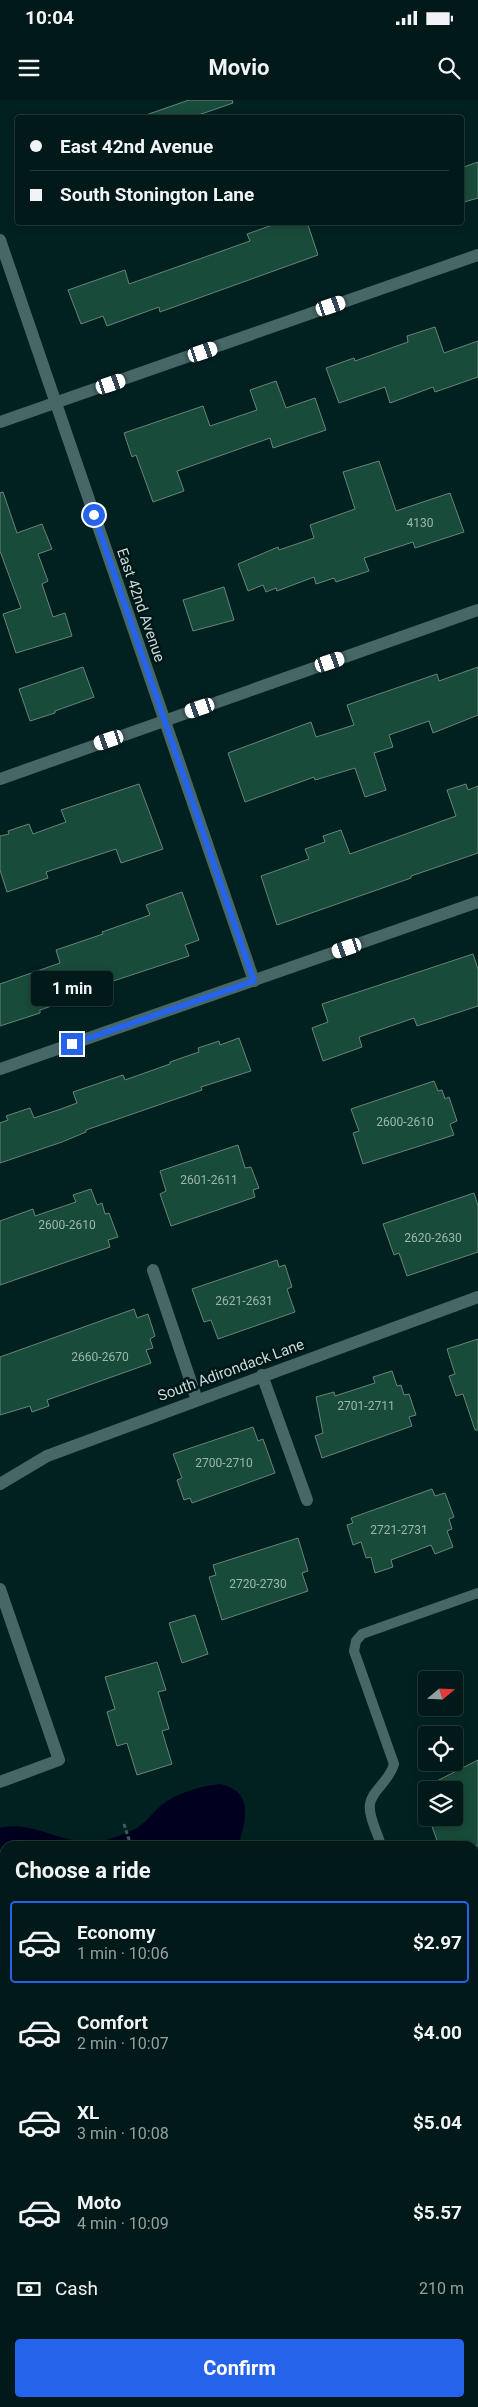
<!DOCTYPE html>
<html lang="en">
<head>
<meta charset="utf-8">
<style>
  :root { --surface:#011919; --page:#0b2222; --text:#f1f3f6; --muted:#96a0a2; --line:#233838; --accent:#2563eb }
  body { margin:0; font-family:Roboto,sans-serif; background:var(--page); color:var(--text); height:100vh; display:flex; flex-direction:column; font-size:19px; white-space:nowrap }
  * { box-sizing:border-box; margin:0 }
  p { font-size:16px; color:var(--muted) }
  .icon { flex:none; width:28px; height:28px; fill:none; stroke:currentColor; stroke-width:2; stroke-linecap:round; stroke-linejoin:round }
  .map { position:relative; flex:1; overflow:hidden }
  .details { position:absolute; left:0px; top:1741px; width:479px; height:566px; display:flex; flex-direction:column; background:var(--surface); border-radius:15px 15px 0 0; box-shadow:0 2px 8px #0003,0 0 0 1px var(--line) }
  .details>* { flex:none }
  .guide { position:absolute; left:15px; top:15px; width:449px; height:110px; border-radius:5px; box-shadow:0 2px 8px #0003,0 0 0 1px var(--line); display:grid; align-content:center; height:110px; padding:0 15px; background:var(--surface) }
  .needle { width:32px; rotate:71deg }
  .fabs { position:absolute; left:418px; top:1571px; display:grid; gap:10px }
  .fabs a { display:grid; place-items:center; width:45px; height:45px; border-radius:5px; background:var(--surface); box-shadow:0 2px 8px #0003,0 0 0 1px var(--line); font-size:25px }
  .end { position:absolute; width:22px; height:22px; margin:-11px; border:6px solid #2563eb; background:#fff; box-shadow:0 0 0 2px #fff }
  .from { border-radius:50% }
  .bubble { position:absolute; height:35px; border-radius:5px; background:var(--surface); box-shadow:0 2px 8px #0003,0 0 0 1px var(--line); font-size:16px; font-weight:700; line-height:35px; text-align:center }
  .car { position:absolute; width:15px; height:30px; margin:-15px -8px; border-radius:6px; box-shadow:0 0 4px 1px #0007; background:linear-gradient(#fff 24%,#345 0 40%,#fff 0 76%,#345 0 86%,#fff 0) }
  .guide b { display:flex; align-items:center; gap:18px; height:48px; font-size:19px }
  .guide b+b { border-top:1px solid var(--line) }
  .guide i { width:12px; height:12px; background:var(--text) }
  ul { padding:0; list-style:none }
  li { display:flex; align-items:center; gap:15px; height:82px; margin:0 10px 8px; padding:0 5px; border:2px solid transparent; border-radius:5px }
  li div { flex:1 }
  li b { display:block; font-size:19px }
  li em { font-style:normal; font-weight:700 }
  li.active { border-color:var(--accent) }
  li>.icon { width:45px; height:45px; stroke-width:1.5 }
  h2 { padding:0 15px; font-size:22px; line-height:60px }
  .pay { display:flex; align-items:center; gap:12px; height:55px; padding:0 15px; font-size:19px }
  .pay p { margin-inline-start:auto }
  .primary-button { display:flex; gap:10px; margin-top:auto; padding:10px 15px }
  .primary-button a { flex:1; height:58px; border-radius:5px; background:var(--accent); color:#fff; font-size:20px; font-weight:700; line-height:58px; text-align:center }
  .status { display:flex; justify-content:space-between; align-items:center; height:35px; padding:0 25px; background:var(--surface); direction:ltr }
  .status svg { height:14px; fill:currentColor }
  header { display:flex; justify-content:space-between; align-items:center; height:65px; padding:0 15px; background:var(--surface); font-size:22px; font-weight:700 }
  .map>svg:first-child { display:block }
</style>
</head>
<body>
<div class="status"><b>10:04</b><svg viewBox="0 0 49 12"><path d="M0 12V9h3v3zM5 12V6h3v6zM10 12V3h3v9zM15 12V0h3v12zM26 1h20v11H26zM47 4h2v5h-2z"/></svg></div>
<header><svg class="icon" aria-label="menu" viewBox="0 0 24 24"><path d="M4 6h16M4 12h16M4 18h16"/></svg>Movio<svg class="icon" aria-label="search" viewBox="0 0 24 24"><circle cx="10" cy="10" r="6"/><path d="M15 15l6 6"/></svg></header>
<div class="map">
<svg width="478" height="2307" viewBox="0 0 478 2307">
  <rect width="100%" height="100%" fill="#012121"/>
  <path fill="#00011e" d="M 220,1684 C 252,1691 247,1715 240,1740 L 222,1746 L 5,1746 L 5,1843 L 0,1845 L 0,1728 C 34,1719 66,1748 101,1741 C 111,1739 128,1733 137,1728 C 149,1720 156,1707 169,1700 C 183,1691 203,1686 220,1684 Z"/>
  <g fill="#184b3a" stroke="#688479">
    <polygon points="189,0 232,0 233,3 190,18 147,18 146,15"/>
    <polygon points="478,62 478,98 461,103 461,68"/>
    <polygon points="281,122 307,122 318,155 160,212 159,207 107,226 103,216 81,224 68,190 125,170 129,184 250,141 247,134"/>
    <polygon points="435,227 444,253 478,241 478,277 435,292 433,287 390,303 385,287 339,303 326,268 354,258 355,261 408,242 407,236"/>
    <polygon points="276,281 286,308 315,298 326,330 273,348 270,338 177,371 184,391 153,402 136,355 132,357 124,333 203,306 210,326 257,310 250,290"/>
    <polygon points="379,361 396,411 450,393 464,432 415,448 413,442 364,458 369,471 336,482 334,478 316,484 314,477 277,491 276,488 266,492 263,485 248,491 238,464 278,447 279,450 314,438 310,425 355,409 343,372"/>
    <polygon points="3,392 17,433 42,424 52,449 38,454 48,481 42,484 53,517 65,513 72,536 16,553 3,514 21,508 0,451 0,393"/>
    <polygon points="224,487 234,520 193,531 183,500"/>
    <polygon points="83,567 94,597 55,611 55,613 30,621 19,589"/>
    <polygon points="478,567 478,615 433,633 429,621 389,635 393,647 374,653 386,690 365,697 355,668 315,680 314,677 245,702 228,653 311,622 316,637 354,625 347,605 437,574 439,581"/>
    <polygon points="139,684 163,749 121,763 116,749 46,772 48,778 7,792 0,770 0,736 9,734 8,731 29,724 33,734 66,722 61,710"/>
    <polygon points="466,684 468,690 478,686 478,753 411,776 411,778 277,825 261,776 309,759 305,749 325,742 323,736 341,730 350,754 456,716 447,690"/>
    <polygon points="182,792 199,840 185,845 189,856 92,888 65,899 66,901 40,910 40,913 0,926 0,884 60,863 56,850 103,834 102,832 150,815 146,805"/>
    <polygon points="473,854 478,869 478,906 417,926 414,918 359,937 362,947 323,961 312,928 328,922 322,904"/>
    <polygon points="239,938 251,971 201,987 202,990 86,1030 86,1032 62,1042 0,1063 0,1023 8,1020 6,1016 30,1008 34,1018 61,1009 77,1003 73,992 123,975 125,980 170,964 170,962 199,952 198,948 219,941 220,945"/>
    <polygon points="434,981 438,991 442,990 445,999 449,997 457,1021 450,1024 454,1035 363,1064 353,1033 359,1031 351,1009"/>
    <polygon points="238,1045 245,1068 251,1067 259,1088 253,1090 255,1097 171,1126 160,1094 166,1091 160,1071"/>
    <polygon points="91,1089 97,1105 102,1103 105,1114 109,1113 118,1137 108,1140 110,1147 0,1185 0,1121 33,1109 35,1116 76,1102 73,1095"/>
    <polygon points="474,1093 478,1106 478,1152 407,1176 399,1153 394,1155 383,1124"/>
    <polygon points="277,1160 279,1167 285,1165 292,1187 287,1189 295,1212 218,1239 211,1220 204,1222 192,1189"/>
    <polygon points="134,1209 137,1218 148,1214 155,1236 150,1239 153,1248 146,1250 151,1263 47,1300 49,1306 32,1312 30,1306 0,1315 0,1257"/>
    <polygon points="478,1239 478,1330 475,1330 463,1294 456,1296 449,1276 455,1274 447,1249"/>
    <polygon points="392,1271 397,1286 401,1285 404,1295 409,1294 416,1315 409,1317 412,1326 322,1358 315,1336 323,1333 316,1297 334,1292 335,1296 375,1283 373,1277"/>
    <polygon points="253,1327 258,1341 263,1339 275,1373 192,1403 190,1398 184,1400 177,1380 182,1378 173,1354"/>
    <polygon points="432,1389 435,1396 445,1393 454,1417 449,1419 452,1429 447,1431 453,1447 435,1454 431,1445 391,1460 393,1467 375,1473 371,1457 366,1458 361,1442 353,1445 347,1425 353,1423 351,1418"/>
    <polygon points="298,1438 308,1471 302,1473 308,1491 222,1520 209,1477 216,1475 213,1465"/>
    <polygon points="195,1515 208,1554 182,1563 169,1523"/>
    <polygon points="157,1562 166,1590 158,1592 169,1629 162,1631 172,1664 137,1675 127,1643 117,1646 107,1612 115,1609 105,1577"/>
    <polygon points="478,1660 478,1746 439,1746 429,1718 454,1718 454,1690 435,1690 433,1683"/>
  </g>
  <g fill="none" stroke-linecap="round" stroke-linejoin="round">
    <polyline stroke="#415c5c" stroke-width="3" stroke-dasharray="4 2.5" stroke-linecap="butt" points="124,1724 131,1746"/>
    <g stroke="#476767" stroke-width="10">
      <path d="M 378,1746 L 380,1742 C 377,1732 368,1715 370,1704 C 372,1690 389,1682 394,1664 L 354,1551 L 356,1541 L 362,1534 L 478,1493"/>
      <polyline points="474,2258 478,2271"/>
      <polyline points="102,2302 104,2307"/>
      <polyline points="337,2302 338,2307"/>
      <polyline points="455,2302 456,2307"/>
      <polyline points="385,2307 388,2302"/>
    </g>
    <g stroke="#476767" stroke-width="12">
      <polyline points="0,140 254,881"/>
      <polyline points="0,322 478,155"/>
      <polyline points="0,679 478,510"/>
      <polyline points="0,969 478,802"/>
      <polyline points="153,1170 197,1300"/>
      <polyline points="262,1275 307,1400"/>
      <polyline points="0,1384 47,1356 478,1197"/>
      <polyline points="0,1489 59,1660 0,1682"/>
    </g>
    <g stroke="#4a818b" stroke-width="12">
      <polyline points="474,1942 478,1940"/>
      <polyline points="0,2132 5,2129"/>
      <polyline points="0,2304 2,2307"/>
    </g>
  </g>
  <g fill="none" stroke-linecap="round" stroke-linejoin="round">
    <polyline stroke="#2563eb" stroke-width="6" points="72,944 254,881 94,415"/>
  </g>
  <g text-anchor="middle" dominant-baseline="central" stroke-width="5" stroke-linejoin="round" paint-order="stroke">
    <g font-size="12" fill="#9db6b2">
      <text x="420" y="423">4130</text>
      <text x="405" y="1022">2600-2610</text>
      <text x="209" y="1080">2601-2611</text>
      <text x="67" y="1125">2600-2610</text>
      <text x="433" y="1138">2620-2630</text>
      <text x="244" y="1201">2621-2631</text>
      <text x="100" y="1257">2660-2670</text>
      <text x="366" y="1306">2701-2711</text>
      <text x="224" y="1363">2700-2710</text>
      <text x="399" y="1430">2721-2731</text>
      <text x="258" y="1484">2720-2730</text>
    </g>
    <g font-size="15" fill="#c9dada" stroke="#011717">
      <text transform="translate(141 505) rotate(71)">East 42nd Avenue</text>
      <text transform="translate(231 1270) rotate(-20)">South Adirondack Lane</text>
    </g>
  </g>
</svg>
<div class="fabs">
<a><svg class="needle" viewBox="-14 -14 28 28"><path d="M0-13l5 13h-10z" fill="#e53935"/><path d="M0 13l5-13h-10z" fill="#96a0a2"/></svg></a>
<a><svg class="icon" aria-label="locate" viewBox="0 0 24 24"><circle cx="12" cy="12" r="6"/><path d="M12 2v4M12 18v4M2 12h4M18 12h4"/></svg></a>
<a><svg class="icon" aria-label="layers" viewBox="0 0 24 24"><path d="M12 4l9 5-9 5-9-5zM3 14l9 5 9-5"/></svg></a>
</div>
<i class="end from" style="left:94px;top:415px"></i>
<i class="end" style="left:72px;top:944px"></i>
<div class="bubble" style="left:31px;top:871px;width:82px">1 min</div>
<i class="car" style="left:331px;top:206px;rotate:71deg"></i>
<i class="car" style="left:203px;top:252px;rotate:71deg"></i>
<i class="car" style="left:111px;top:284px;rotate:71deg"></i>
<i class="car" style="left:330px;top:562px;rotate:71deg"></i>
<i class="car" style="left:200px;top:608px;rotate:251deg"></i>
<i class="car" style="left:109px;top:640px;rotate:251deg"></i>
<i class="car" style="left:347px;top:848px;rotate:251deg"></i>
<div class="guide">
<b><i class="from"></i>East 42nd Avenue</b>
<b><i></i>South Stonington Lane</b>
</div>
<section class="details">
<h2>Choose a ride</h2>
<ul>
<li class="active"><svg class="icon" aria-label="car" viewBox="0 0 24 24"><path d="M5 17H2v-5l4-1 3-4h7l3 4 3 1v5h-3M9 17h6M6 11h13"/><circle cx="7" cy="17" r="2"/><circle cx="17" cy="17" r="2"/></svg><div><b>Economy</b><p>1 min · 10:06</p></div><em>$2.97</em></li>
<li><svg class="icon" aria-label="car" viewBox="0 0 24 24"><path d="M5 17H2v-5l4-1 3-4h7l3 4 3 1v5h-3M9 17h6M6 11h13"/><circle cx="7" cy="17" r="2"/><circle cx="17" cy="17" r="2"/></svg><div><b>Comfort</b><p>2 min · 10:07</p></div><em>$4.00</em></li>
<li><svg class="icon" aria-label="car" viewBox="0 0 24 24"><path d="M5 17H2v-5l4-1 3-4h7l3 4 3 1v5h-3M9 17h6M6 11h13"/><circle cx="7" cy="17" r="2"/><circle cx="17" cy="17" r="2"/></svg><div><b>XL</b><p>3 min · 10:08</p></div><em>$5.04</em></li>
<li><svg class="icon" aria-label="car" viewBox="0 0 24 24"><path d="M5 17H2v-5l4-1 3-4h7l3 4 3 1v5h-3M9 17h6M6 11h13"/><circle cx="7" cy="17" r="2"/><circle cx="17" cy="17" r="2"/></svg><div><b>Moto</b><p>4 min · 10:09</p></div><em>$5.57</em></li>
</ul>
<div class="pay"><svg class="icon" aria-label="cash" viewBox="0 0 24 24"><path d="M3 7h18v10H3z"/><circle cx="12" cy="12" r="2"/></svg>Cash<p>210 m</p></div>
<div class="primary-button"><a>Confirm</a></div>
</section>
</div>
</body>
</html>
